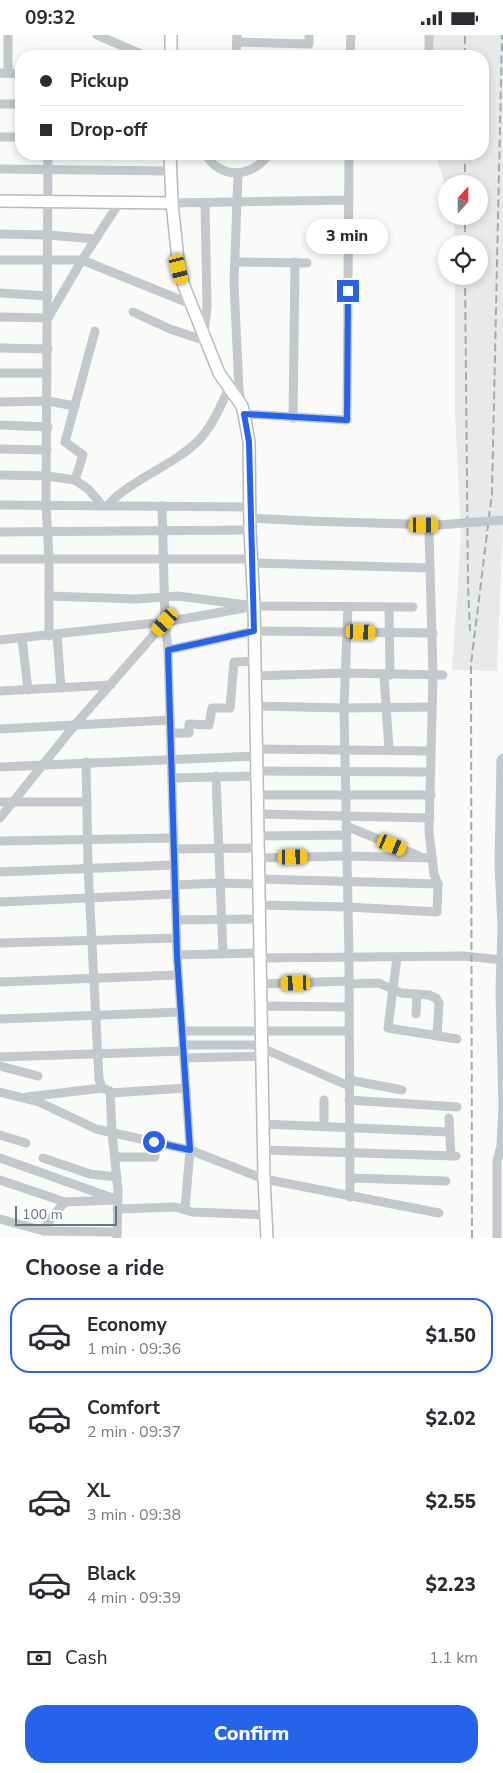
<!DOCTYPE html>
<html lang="en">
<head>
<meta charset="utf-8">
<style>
  :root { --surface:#fff; --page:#f2f2f3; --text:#2b2b33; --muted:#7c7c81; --line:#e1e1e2; --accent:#2563eb }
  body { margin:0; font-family:"Nunito Sans",sans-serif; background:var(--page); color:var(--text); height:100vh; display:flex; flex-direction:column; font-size:19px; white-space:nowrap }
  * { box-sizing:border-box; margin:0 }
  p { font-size:16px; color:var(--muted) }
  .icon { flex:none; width:28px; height:28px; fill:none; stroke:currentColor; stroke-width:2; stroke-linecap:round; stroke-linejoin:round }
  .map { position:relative; height:1203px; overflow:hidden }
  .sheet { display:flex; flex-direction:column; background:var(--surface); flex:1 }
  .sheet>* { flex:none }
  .top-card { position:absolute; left:15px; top:15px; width:474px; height:110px; border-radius:20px; box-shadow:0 2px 8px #0003; display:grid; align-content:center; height:110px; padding:0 25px; background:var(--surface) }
  .needle { width:32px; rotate:21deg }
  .fabs { position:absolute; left:438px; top:140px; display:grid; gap:10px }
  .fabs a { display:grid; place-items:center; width:50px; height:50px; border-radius:50%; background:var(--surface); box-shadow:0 2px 8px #0003; font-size:25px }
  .scale { position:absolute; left:15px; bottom:12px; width:102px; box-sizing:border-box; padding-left:5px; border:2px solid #657683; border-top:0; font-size:14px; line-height:18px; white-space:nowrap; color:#657683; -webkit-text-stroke:4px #fff; paint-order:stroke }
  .end { position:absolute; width:22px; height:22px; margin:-11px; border:6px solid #2563eb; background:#fff; box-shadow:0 0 0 2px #fff }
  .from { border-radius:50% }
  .bubble { position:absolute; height:35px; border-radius:18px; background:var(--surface); box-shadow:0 2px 8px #0003; font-size:16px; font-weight:800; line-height:35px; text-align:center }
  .car { position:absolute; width:15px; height:30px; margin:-15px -8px; border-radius:6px; box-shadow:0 0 4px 1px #0007; background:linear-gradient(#f5c518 24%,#345 0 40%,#f5c518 0 76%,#345 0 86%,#f5c518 0) }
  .top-card b { display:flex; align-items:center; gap:18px; height:48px; font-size:19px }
  .top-card b+b { border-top:1px solid var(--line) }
  .top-card i { width:12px; height:12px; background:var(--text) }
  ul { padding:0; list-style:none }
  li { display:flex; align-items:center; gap:15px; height:75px; margin:0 10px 8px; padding:0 15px; border:2px solid transparent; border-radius:20px }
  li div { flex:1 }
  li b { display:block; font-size:19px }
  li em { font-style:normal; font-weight:800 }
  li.active { border-color:var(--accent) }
  li>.icon { width:45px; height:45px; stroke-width:1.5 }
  h2 { padding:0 25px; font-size:22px; line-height:60px }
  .pay { display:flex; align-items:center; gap:12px; height:55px; padding:0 25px; font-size:19px }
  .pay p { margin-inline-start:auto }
  .primary-button { display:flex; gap:10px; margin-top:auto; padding:10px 25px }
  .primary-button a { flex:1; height:58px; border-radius:20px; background:var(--accent); color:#fff; font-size:20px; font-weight:800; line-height:58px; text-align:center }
  .status { display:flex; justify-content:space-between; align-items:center; height:35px; padding:0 25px; background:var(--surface); direction:ltr }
  .status svg { height:14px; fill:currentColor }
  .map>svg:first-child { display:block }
</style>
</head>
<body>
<div class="status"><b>09:32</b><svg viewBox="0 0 49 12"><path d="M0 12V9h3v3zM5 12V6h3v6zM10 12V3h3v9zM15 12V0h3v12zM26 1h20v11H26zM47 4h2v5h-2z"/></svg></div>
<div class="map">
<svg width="503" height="1203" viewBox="0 0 503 1203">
  <rect width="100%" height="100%" fill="#fafaf8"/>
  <polygon fill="#e8e9e9" points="431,0 503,0 503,488 497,636 452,635 461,502 455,376 455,241 479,241 479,209 455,209 454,181 479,181 479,149 446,149 446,154 436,119 482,119 482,21 432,21"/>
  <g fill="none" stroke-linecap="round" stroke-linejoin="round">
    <g stroke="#b5babe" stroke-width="14">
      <g id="major">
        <polyline points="171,21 171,0"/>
        <polyline points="170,119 172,168 179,234 184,251 219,338 242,371 244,379 249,407 250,495 254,571 264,1144 267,1203"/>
        <polyline points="0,166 172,168"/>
      </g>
    </g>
    <g stroke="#c3c8cc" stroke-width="9">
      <polyline points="97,0 146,21"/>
      <polyline points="429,0 429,21"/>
      <polyline points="237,7 309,9 309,0"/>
      <polyline points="236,21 237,0"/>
      <polyline points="350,21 351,0"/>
      <polyline points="0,38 21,39"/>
      <polyline points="8,38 8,0"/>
      <polyline points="0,69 21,69"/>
      <polyline points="0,102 21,102"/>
      <polyline points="48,119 46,469 49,524 49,601"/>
      <path d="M 205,119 C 222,145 251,143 269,119"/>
      <polyline points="0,134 170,136"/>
      <polyline points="238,138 234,248 239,355 241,367"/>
      <polyline points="172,168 349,165"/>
      <polyline points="0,199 48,200 95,204"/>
      <polyline points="0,225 82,225 191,269"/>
      <polyline points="235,227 307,228"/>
      <polyline points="0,258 48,261"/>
      <polyline points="133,277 170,294 206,306"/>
      <polyline points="0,282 48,283 82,225 119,168"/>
      <polyline points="204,299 207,272 205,168"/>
      <polyline points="0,313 48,314"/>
      <polyline points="0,338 47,338"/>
      <polyline points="0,367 48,366 75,371"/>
      <polyline points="244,379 347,385 349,119"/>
      <polyline points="293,383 295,227"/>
      <polyline points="0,390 48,392"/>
      <polyline points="0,414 47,415"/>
      <polyline points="0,440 47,441 75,445 88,454 103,471"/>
      <polyline points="75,445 83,420 65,407 95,296"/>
      <polyline points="0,470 250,472"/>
      <path d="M 108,471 C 112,464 118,460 125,455 C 148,438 178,426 199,405 C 213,390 221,370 230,351"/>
      <polyline points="162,471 165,587 168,615 177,920 190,1115 185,1174"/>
      <polyline points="251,483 307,486"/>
      <polyline points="0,497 250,495"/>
      <polyline points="0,524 251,524"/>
      <polyline points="252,528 430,533"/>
      <polyline points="49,561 136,564 178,561 254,571 413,572"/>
      <polyline points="348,572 344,673 349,922 350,1162"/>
      <polyline points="389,573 390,640"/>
      <polyline points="57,600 61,653"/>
      <polyline points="22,603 28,655"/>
      <polyline points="0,605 165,587 245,573"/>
      <polyline points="168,615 254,596 433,598"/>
      <polyline points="384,640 389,715"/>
      <polyline points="255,641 345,638 443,640"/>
      <polyline points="0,656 111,650"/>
      <polyline points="255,671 344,673 432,672"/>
      <polyline points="0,694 170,685"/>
      <polyline points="170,698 189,698 189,689 209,690 212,673 230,673 234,627 255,626"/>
      <polyline points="256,714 431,716"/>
      <polyline points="86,727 88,832 99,1044 102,1053 110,1056 112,1097 118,1155 117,1203"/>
      <polyline points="0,732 256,721"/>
      <polyline points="256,736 431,737"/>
      <polyline points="216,741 223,919"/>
      <polyline points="172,743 256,741"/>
      <polyline points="257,760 431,760"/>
      <polyline points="0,767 87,767"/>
      <polyline points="257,779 430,783"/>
      <polyline points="0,783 74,691 165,587"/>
      <polyline points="346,791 419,821"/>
      <polyline points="257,801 346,800"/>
      <polyline points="0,806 174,803"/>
      <polyline points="174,814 257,813"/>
      <polyline points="258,823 347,821 432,823"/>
      <polyline points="0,837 174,830"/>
      <polyline points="258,844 438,849"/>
      <polyline points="175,850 220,848 258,849"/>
      <polyline points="0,867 175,859"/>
      <polyline points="259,870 348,872 437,877 438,849 434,839 429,797 433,640 429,497"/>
      <polyline points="176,885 259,884"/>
      <polyline points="0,908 177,903"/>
      <polyline points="177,920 260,918"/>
      <polyline points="397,922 388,993 457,1004"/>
      <polyline points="260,923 464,921 503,925"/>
      <polyline points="0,947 178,940"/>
      <polyline points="261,949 349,946"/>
      <polyline points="349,949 379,948 401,958 429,960 436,963 439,968 437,1001"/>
      <polyline points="261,971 349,972"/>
      <polyline points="416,979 417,959"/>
      <polyline points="0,984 181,977"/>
      <polyline points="182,996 349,996"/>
      <polyline points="183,1010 262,1010"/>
      <polyline points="262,1013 349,1051"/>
      <polyline points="0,1022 183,1016"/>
      <polyline points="184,1023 262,1021"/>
      <polyline points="0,1031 38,1041"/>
      <polyline points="349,1045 402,1055"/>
      <polyline points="0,1057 39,1067 96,1094 190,1115 264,1144 439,1178"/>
      <polyline points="111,1058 186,1053"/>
      <polyline points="27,1062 102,1053"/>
      <polyline points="324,1065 324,1091"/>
      <polyline points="349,1065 457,1072"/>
      <polyline points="449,1083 451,1121"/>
      <polyline points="263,1089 449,1097"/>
      <polyline points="0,1100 26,1108"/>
      <polyline points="264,1115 456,1121"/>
      <polyline points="115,1122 155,1122 154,1107"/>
      <polyline points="0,1123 118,1165"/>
      <polyline points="43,1123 90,1139 117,1142"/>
      <polyline points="350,1143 446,1146"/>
      <polyline points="0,1145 65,1167 113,1165"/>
      <polyline points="117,1174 175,1172 192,1177 267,1180"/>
      <polyline points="0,1184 44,1196 117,1197"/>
      <polyline points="44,1196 52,1182 65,1167"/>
      <polyline points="497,1203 497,1126 501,1111 503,1073 500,956 502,892 499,830 501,725 503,723"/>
    </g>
    <use href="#major" stroke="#fff" stroke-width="11"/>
    <g stroke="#a2aab0" stroke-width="2" stroke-dasharray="8 4" stroke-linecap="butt">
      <polyline points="465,21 465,0"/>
      <polyline points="465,149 465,119"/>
      <polyline points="465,209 465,181"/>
      <polyline points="465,241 468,550 470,596"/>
      <polyline points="472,1203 471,629 492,458 502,0"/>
    </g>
    <polyline stroke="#c3c8cc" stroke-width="9" points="307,486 438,490 503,485"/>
  </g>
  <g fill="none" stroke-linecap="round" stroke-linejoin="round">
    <polyline stroke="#2563eb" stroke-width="6" points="154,1107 190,1115 177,920 168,615 254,596 249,407 244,379 347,385 348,256"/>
  </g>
</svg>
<div class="fabs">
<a><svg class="needle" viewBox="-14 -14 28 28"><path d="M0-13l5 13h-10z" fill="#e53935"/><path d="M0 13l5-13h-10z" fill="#7c7c81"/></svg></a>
<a><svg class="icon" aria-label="locate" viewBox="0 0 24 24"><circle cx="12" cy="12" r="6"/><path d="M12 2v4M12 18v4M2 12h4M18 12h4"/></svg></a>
</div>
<div class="scale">100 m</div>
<i class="end from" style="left:154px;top:1107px"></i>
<i class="end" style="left:348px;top:256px"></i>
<div class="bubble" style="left:306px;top:184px;width:82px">3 min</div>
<i class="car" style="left:179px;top:234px;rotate:166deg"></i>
<i class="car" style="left:424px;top:490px;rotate:90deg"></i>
<i class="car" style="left:165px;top:587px;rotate:222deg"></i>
<i class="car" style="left:361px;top:597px;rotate:92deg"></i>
<i class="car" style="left:392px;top:810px;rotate:112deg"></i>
<i class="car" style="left:293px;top:822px;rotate:89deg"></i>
<i class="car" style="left:296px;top:948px;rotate:268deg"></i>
<div class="top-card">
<b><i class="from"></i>Pickup</b>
<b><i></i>Drop-off</b>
</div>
</div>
<section class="sheet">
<h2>Choose a ride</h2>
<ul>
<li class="active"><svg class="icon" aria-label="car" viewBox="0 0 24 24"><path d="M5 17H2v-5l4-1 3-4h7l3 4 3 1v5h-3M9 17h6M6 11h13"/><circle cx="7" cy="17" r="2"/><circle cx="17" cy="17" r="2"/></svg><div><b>Economy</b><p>1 min · 09:36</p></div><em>$1.50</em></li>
<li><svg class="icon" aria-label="car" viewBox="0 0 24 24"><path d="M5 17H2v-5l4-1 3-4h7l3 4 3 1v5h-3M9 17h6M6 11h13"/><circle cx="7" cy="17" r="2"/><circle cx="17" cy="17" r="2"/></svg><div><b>Comfort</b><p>2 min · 09:37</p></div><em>$2.02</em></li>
<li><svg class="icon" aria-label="car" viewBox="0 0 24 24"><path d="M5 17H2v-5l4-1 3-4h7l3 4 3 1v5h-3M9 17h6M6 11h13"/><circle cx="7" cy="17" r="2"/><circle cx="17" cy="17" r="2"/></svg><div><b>XL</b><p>3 min · 09:38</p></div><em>$2.55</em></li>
<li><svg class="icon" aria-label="car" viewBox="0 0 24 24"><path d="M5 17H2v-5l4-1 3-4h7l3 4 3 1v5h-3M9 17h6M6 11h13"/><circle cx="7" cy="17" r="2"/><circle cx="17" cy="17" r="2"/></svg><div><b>Black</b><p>4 min · 09:39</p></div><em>$2.23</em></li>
</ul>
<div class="pay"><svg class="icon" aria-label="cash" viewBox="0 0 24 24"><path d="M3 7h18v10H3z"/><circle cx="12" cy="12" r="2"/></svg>Cash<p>1.1 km</p></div>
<div class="primary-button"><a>Confirm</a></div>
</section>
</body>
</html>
